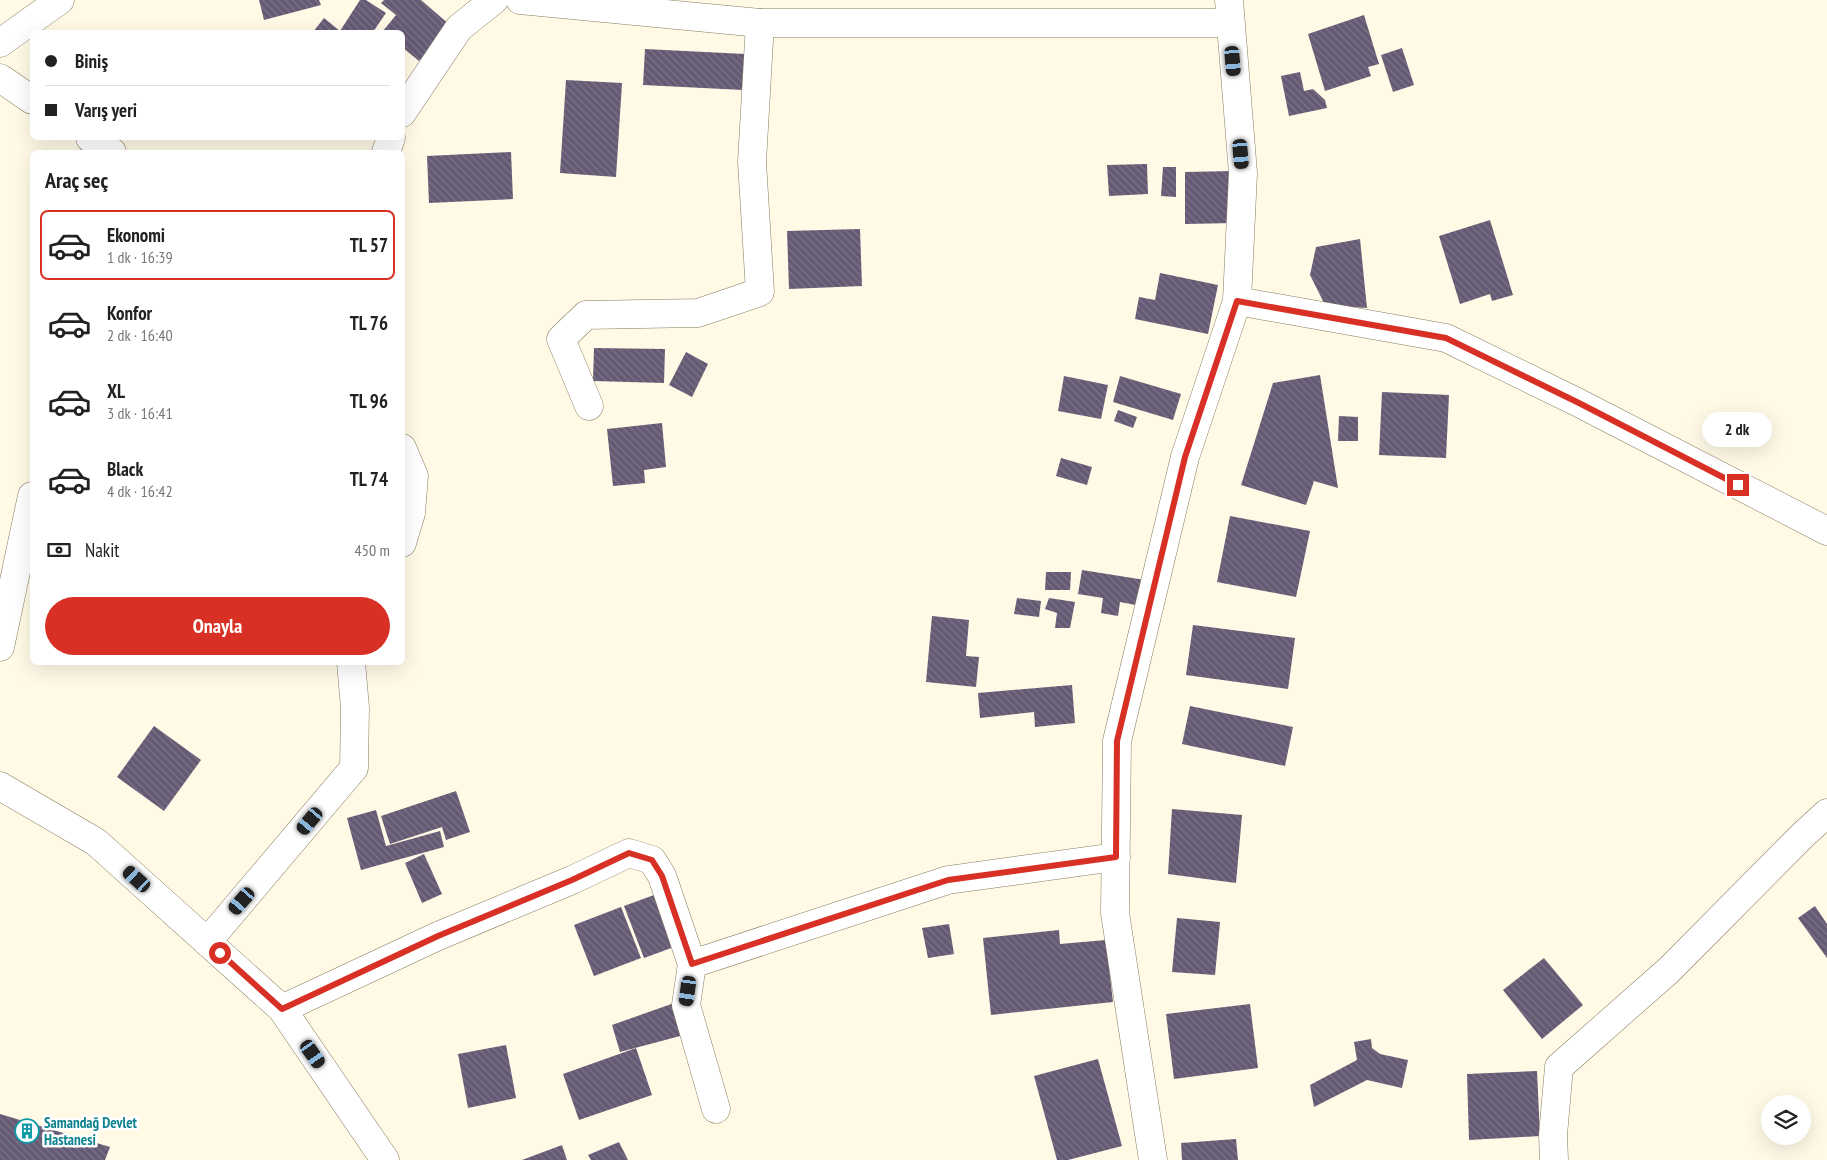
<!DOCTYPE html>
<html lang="tr">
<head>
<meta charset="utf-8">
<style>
  :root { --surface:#fff; --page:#f6f6f6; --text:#222; --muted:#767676; --line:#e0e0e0; --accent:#d93025 }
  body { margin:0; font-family:"PT Sans Narrow",sans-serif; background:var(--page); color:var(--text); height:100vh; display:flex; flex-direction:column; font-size:19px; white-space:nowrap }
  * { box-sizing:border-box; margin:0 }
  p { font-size:16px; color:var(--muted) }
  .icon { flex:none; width:28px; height:28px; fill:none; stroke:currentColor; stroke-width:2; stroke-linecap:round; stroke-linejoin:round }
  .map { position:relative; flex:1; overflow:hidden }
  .sheet { position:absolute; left:30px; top:150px; width:375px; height:515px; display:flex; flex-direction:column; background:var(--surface); border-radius:8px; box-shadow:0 5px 20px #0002 }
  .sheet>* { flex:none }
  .hud { position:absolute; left:30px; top:30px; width:375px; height:110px; border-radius:8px; box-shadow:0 5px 20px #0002; display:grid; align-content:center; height:110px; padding:0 15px; background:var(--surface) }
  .controls { position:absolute; left:1761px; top:1095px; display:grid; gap:10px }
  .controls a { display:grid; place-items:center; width:50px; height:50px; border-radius:50%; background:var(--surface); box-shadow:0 5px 20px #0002; font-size:25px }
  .end { position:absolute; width:22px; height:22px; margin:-11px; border:6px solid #d93025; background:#fff; box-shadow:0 0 0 2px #fff }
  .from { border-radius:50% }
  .bubble { position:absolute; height:35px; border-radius:18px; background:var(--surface); box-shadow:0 5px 20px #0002; font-size:16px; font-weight:800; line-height:35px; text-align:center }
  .car { position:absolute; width:15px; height:30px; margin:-15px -8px; border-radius:6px; box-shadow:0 0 4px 1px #0007; background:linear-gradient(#222 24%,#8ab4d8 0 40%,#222 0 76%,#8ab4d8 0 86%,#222 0) }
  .hud b { display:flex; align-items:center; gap:18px; height:48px; font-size:19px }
  .hud b+b { border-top:1px solid var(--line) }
  .hud i { width:12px; height:12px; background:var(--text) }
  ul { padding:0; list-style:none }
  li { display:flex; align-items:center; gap:15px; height:70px; margin:0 10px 8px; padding:0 5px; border:2px solid transparent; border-radius:8px }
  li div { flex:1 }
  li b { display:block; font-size:19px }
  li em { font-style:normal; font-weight:800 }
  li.current { border-color:var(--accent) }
  li>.icon { width:45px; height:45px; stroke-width:1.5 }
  h2 { padding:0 15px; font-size:22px; line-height:60px }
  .pay { display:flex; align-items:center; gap:12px; height:55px; padding:0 15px; font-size:19px }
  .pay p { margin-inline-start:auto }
  .cta { display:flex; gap:10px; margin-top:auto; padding:10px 15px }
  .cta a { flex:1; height:58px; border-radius:30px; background:var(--accent); color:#fff; font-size:20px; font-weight:800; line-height:58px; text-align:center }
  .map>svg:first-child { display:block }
</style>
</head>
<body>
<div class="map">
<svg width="1827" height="1160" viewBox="0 0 1827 1160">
  <defs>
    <pattern id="building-back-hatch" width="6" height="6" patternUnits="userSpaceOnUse" patternTransform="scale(1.25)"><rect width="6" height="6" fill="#655a74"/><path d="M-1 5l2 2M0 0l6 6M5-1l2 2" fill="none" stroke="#7c7386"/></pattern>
  </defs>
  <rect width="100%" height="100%" fill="#fff9e6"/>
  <g fill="url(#building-back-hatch)">
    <polygon points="259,0 319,0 321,5 264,20"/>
    <polygon points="360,0 366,0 386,13 373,32 313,32 324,18 340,31"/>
    <polygon points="384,0 421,0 450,25 419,61 402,47 402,32 385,32 383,31 396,15 381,3"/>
    <polygon points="1364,15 1379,64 1368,67 1371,76 1325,91 1308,34"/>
    <polygon points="1402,48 1414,85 1393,92 1381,55"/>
    <polygon points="645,49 745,54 743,90 643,85"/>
    <polygon points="1300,72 1304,91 1313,89 1325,100 1327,108 1289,116 1281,76"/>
    <polygon points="566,80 622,83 616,177 560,173"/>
    <polygon points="511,152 513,199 429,203 427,156"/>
    <polygon points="1147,164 1148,194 1109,196 1107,165"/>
    <polygon points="1163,167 1176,167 1176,197 1161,196"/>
    <polygon points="1234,171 1235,223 1185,224 1185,172"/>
    <polygon points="1490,220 1513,295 1492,301 1490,294 1460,304 1439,236"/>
    <polygon points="860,229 862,286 789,289 787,231"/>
    <polygon points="1360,239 1367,308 1325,305 1310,275 1316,247"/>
    <polygon points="1160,273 1218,285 1208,334 1135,319 1139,297 1155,300"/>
    <polygon points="594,348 665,349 664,383 593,381"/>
    <polygon points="686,352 708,364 692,397 669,385"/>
    <polygon points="1320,375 1338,488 1314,481 1306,505 1241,485 1273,383"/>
    <polygon points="1064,376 1108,385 1101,419 1058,411"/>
    <polygon points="1120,376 1181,394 1173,420 1113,402"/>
    <polygon points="1382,392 1449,395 1446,458 1379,455"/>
    <polygon points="1118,410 1137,417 1133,428 1114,421"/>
    <polygon points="1339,416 1358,417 1358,441 1338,441"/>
    <polygon points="662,423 666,467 644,470 645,483 613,486 607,429"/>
    <polygon points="1061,458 1092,467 1087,485 1056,476"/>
    <polygon points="1230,516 1310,531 1296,597 1217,582"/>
    <polygon points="1082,570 1145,580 1141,606 1120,602 1118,616 1101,613 1103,598 1078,594"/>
    <polygon points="1046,572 1071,572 1070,590 1045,590"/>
    <polygon points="1017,598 1041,601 1039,617 1014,614"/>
    <polygon points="1049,598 1075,602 1070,628 1055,628 1057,613 1045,609"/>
    <polygon points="932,616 969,620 966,656 979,657 976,687 926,682"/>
    <polygon points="1193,625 1295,638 1288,689 1186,675"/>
    <polygon points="1072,685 1075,723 1035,727 1034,712 980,718 978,693"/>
    <polygon points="1190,706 1293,727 1285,766 1182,744"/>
    <polygon points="154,726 201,760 164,811 117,777"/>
    <polygon points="456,791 470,832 446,840 442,827 390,844 381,816"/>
    <polygon points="1172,809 1242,815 1236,883 1168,874"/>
    <polygon points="376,810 386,846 440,831 444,847 361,870 347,818"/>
    <polygon points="424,854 442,894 422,903 405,863"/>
    <polygon points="654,895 674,947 644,958 624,906"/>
    <polygon points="1815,906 1827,924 1827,958 1798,918"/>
    <polygon points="621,907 641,958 594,976 574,925"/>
    <polygon points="1177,918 1220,922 1215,975 1172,972"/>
    <polygon points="949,924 954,954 928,958 922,928"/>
    <polygon points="1059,930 1060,944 1106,940 1113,1002 991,1015 983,938"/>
    <polygon points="1544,958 1583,1005 1542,1039 1503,990"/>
    <polygon points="677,1002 684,1035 620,1052 612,1025"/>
    <polygon points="1250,1004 1258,1068 1174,1079 1166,1014"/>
    <polygon points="1371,1039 1372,1048 1380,1054 1408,1060 1402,1088 1367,1080 1314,1107 1310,1085 1357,1060 1354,1042"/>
    <polygon points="506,1045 516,1098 468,1108 458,1054"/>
    <polygon points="636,1048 652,1095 579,1120 563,1074"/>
    <polygon points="1098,1059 1122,1146 1068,1160 1057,1160 1034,1076"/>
    <polygon points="1537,1071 1540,1136 1469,1140 1467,1074"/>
    <polygon points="0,1114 110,1147 105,1160 0,1160"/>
    <polygon points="1236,1139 1238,1160 1182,1160 1181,1143"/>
    <polygon points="619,1142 628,1160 591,1160 588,1155"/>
    <polygon points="562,1145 567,1160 522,1160"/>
  </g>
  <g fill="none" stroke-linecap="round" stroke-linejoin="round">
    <g stroke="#857c5f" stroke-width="29">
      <g id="minor">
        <polyline points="520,0 760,23 1230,23"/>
        <polyline points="0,43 60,0"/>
        <polyline points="0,78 32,100"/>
        <polyline points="402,113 459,28 494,0"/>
        <polyline points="90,138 112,152"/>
        <polyline points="386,152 391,138"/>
        <polyline points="1237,301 1446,338 1579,403 1827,531"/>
        <polyline points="589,406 561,339 586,315 698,313 760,292 752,162 760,23"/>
        <polyline points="402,448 414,476 411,513 402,543"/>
        <polyline points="0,647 32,496"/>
        <polyline points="0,786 96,842 282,1009 385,1160"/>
        <polyline points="207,942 354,768 355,708 351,662"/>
        <polyline points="692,964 948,880 1116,857"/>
        <polyline points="282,1009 438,936 572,880 629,853 652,860 662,876 692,964 686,1005 716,1109"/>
        <polyline points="1554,1160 1553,1135 1559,1067 1669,970 1804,834 1827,813"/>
      </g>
    </g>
    <g stroke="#857c5f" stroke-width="29">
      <polyline id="tertiary" points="1153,1160 1115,913 1117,741 1185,457 1237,301 1243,173 1229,0"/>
    </g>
    <use href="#minor" stroke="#fff" stroke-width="28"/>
    <use href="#tertiary" stroke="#fff" stroke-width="28"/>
  </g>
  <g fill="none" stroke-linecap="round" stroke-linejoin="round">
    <polyline stroke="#d93025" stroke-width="6" points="220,953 282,1009 438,936 572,880 629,853 652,860 662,876 692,964 948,880 1116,857 1117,741 1185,457 1237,301 1446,338 1579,403 1738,485"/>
  </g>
  <defs>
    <g id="building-ring" transform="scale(1.25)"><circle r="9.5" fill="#fff" stroke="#0f9aa8" stroke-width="1.5"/><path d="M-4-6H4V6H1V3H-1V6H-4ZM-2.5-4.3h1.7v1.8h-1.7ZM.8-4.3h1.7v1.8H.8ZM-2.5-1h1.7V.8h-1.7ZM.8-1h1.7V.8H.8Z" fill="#0f9aa8"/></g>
  </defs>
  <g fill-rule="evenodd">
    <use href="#building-ring" x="27" y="1131"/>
  </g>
  <g text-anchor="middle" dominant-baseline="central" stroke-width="5" stroke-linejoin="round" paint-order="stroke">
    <g font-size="15" font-weight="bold" fill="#0d838f" stroke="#fff" text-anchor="start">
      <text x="44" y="1122">Samandağ Devlet<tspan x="44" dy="17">Hastanesi</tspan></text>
    </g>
  </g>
</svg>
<div class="controls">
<a><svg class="icon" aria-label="layers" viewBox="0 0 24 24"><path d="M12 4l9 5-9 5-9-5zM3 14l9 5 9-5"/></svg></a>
</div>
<i class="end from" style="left:220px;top:953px"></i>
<i class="end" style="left:1738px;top:485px"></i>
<div class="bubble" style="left:1702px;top:412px;width:70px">2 dk</div>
<i class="car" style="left:1233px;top:61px;rotate:175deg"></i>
<i class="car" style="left:1241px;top:154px;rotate:175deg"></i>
<i class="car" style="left:310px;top:821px;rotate:220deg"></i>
<i class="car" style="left:137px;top:879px;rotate:312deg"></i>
<i class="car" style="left:242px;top:901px;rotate:221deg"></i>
<i class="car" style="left:688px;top:991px;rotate:188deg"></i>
<i class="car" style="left:313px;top:1054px;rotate:145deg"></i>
<div class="hud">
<b><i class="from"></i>Biniş</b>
<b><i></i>Varış yeri</b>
</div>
<section class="sheet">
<h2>Araç seç</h2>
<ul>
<li class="current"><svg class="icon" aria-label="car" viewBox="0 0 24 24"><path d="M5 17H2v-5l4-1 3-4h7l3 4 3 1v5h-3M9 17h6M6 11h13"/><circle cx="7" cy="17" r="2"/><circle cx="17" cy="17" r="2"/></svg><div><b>Ekonomi</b><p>1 dk · 16:39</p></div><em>TL 57</em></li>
<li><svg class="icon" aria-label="car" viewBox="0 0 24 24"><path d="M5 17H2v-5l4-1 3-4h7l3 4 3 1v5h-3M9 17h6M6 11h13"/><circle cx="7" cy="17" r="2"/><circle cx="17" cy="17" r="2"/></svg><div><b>Konfor</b><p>2 dk · 16:40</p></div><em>TL 76</em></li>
<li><svg class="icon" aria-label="car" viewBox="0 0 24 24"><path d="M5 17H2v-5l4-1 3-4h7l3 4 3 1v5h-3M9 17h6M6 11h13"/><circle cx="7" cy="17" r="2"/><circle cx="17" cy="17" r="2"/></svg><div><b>XL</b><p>3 dk · 16:41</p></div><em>TL 96</em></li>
<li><svg class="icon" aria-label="car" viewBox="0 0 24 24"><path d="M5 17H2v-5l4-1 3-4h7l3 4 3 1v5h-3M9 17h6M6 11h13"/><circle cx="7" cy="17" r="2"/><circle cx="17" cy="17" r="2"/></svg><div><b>Black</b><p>4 dk · 16:42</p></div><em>TL 74</em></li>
</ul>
<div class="pay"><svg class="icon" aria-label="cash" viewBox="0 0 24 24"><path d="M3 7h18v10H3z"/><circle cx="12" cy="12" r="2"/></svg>Nakit<p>450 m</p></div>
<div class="cta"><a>Onayla</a></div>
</section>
</div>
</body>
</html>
